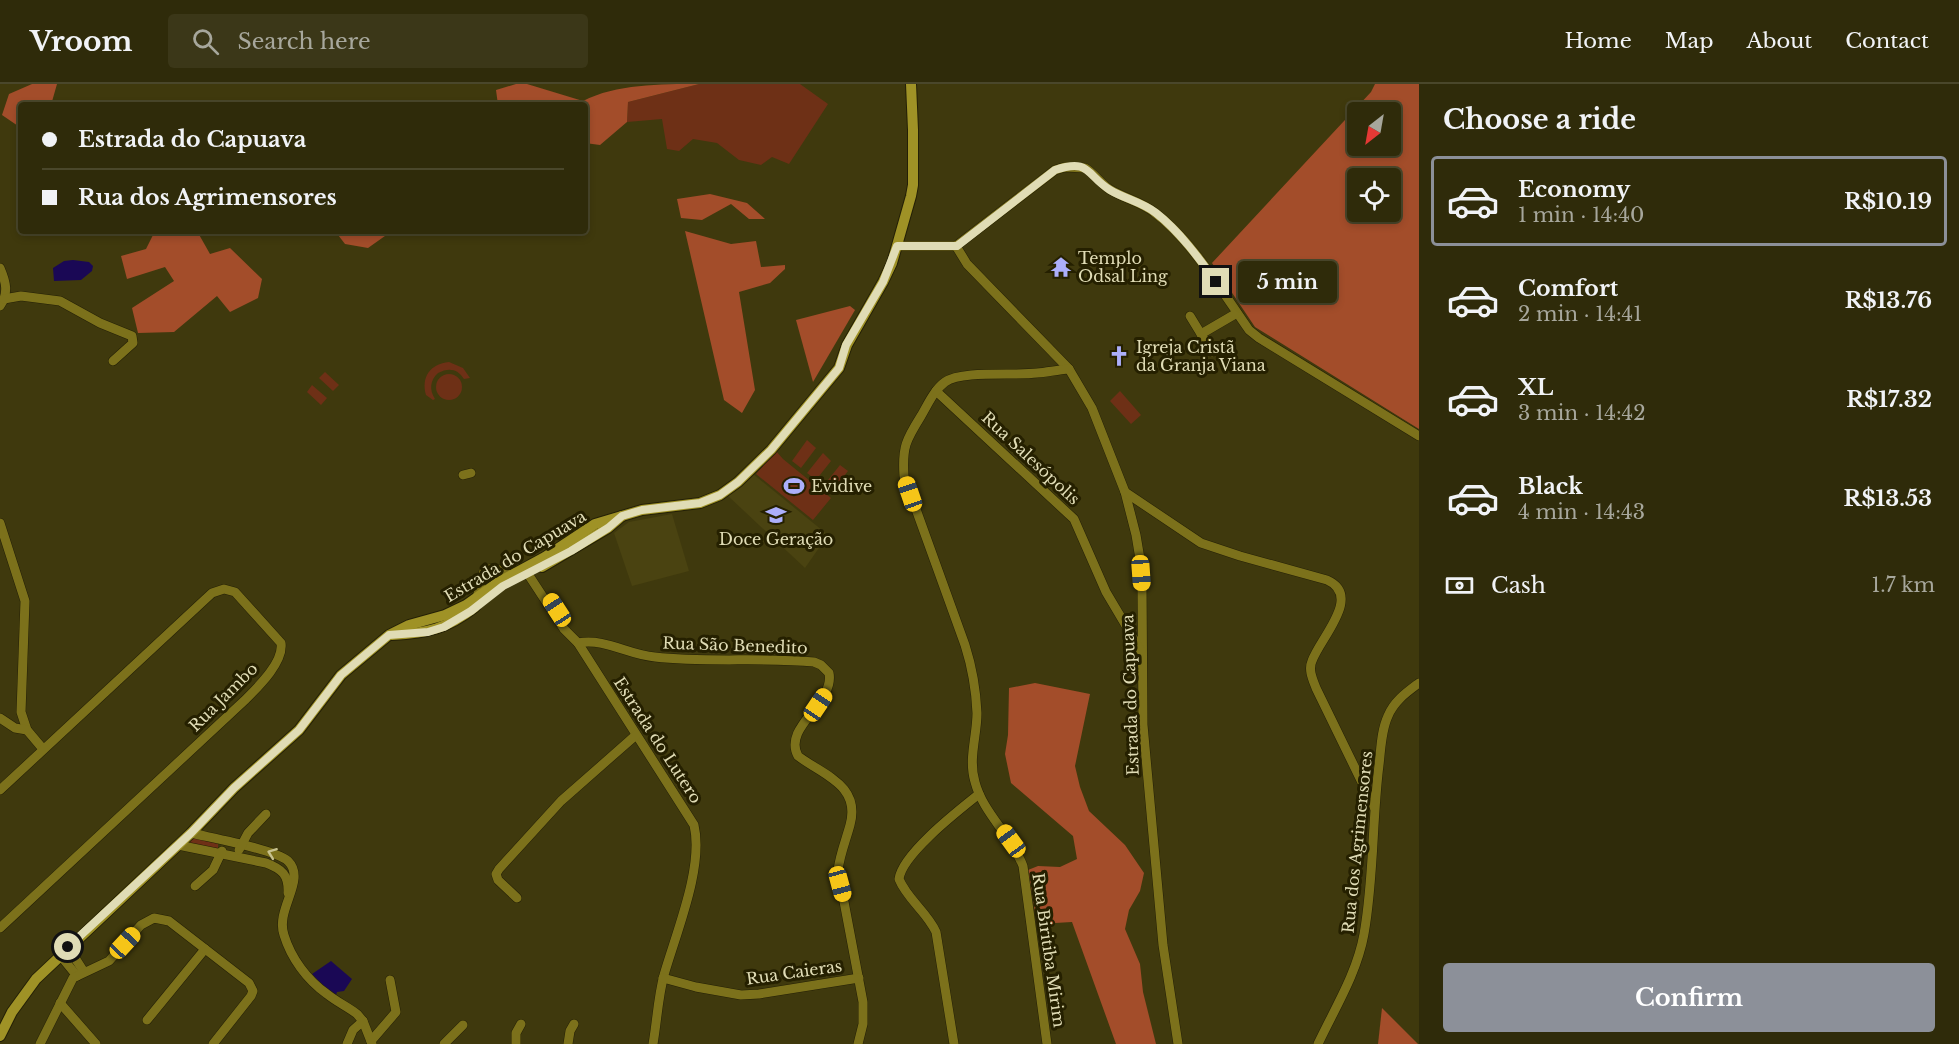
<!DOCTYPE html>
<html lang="en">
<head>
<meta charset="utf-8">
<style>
  :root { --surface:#2f2b0a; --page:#3b3718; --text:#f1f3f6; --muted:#a7a79c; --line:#4a472b; --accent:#8c9099 }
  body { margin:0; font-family:"Libre Baskerville",serif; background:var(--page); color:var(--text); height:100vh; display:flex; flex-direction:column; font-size:22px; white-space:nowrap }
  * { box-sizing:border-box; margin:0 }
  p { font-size:20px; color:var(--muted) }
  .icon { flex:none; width:33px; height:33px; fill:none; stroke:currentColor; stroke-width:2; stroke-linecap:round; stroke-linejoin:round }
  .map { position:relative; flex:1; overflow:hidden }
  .details { display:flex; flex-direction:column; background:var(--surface); width:540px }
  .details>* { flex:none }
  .banner { position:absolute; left:18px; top:18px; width:570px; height:132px; border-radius:6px; box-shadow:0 3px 9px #0003,0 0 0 2px var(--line); display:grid; align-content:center; height:132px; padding:0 24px; background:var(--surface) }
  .needle { width:39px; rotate:211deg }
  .tools { position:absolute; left:1347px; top:18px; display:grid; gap:12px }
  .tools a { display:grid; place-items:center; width:54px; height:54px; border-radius:6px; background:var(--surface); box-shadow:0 3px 9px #0003,0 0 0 2px var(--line); font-size:30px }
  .end { position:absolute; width:27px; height:27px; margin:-14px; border:8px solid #e0dcb5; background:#111; box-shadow:0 0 0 3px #111 }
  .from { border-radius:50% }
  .bubble { position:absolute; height:42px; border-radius:6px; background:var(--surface); box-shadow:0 3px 9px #0003,0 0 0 2px var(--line); font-size:20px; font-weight:700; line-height:42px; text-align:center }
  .car { position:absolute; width:18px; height:36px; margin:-18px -9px; border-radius:8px; box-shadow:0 0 4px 2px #0007; background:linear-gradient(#f5c518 24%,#345 0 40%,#f5c518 0 76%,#345 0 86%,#f5c518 0) }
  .banner b { display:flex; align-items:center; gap:21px; height:57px; font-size:22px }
  .banner b+b { border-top:2px solid var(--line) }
  .banner i { width:15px; height:15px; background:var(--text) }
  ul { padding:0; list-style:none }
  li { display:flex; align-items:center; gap:18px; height:90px; margin:0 12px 9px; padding:0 12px; border:3px solid transparent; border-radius:6px }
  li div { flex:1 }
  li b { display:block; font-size:22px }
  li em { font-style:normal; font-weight:700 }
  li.selected { border-color:var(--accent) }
  li>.icon { width:54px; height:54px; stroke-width:1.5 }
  h2 { padding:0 24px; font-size:27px; line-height:72px }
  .pay { display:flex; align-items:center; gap:15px; height:66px; padding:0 24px; font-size:22px }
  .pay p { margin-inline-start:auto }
  .action { display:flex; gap:12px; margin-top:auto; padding:12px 24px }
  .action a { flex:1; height:69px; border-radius:6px; background:var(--accent); color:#fff; font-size:24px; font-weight:700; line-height:69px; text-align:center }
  header { display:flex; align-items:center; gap:36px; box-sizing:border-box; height:84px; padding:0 30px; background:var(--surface); border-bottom:2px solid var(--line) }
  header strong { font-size:28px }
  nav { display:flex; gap:33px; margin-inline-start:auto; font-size:21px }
  .search { width:420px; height:54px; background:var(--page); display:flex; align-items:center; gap:15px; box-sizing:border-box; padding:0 21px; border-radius:6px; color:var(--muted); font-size:22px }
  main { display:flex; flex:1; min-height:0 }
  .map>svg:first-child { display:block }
</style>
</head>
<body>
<header>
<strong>Vroom</strong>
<div class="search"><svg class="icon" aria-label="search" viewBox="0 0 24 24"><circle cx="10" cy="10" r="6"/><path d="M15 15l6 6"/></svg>Search here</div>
<nav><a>Home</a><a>Map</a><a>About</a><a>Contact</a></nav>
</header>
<main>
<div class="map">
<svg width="1419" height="960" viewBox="0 0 1419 960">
  <rect width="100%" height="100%" fill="#3f390d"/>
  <g fill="#4a4311">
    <polygon points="753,390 828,451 805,484 727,411"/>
    <polygon points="672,430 689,487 632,502 614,449 629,438"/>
  </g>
  <g fill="#6e3016">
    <polygon points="699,0 800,0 828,20 789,80 772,73 761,81 739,76 717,59 693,55 679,67 667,65 662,35 627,38 628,18"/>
    <path d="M 449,278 L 463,284 L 470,294 L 464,295 C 458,285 449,283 438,289 C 430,296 429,306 435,315 L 433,316 L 426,311 C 421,293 430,280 449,278 Z"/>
    <polygon points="325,288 339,301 333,307 319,294"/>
    <circle cx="449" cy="303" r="13"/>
    <polygon points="312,301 327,314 321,321 307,308"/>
    <polygon points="1120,307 1141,331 1131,340 1110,317"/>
    <polygon points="807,356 816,364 801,384 792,377"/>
    <polygon points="776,367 783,375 831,414 813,436 756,390"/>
    <polygon points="823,369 831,377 816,396 807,389"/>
    <polygon points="840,381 848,387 832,407 824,401"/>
    <polygon points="194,754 218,759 218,765 190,760 190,757"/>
  </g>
  <g fill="#a34d2a" fill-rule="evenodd">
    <polygon points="32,0 57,0 51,21 21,21 21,44 2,31 9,10"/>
    <path d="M 516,0 L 527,0 L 583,17 C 616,0 660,0 699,0 L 628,18 L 627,38 L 600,61 L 585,59 L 585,21 L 498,21 L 496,6 Z"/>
    <path d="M 1375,0 L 1419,0 L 1419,345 L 1255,243 L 1212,179 L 1371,8 ZM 1358,28 L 1390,28 L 1390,62 L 1358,62 ZM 1358,94 L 1390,94 L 1390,128 L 1358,128 Z"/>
    <polygon points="710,110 747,119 765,135 749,135 731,120 702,136 681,134 677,115"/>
    <polygon points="166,147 197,147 210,170 230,164 262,195 258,214 230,228 217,212 174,248 138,249 132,224 174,197 165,183 127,195 121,172 146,165 154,149"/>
    <polygon points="335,147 392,147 368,164 345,160"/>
    <polygon points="685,147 731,160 756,157 761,183 785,181 785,185 770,199 739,208 755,306 742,329 724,316"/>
    <polygon points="850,222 855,226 813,298 796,236"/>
    <polygon points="1035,599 1090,610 1075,682 1080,703 1089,727 1125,761 1144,789 1140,807 1129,826 1125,845 1140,880 1143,908 1156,960 1116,960 1072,838 1055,839 1038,846 1028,786 1038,782 1060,783 1077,775 1073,752 1011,699 1005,670 1008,651 1009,604"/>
    <polygon points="1382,924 1418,960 1378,960"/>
  </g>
  <g fill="#1a0855">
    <polygon points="73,176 89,178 93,182 92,187 81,196 54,197 53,184 64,177"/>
    <polygon points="331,877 352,895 344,907 337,908 335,914 312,890"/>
  </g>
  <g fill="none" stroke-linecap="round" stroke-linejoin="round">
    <g stroke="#242006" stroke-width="10">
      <g id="minor">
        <polyline points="897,162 956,162"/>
        <polyline points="956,162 967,180 1069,285 1092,324 1125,408 1136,451 1140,475 1142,502 1143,641 1163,861 1178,960"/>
        <path d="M 956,162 L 1055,86 L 1065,83 L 1085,84 C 1094,89 1100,99 1109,105 C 1123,114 1140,117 1154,128 C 1191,155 1223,209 1249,246 L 1259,254 L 1419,352"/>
        <path d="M 0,184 C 6,198 9,209 0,222"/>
        <polyline points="4,215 21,212 60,217 100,239 132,252 133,259 113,277"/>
        <polyline points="1190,232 1212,268"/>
        <polyline points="1201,250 1237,229"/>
        <polyline points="936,307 1074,435 1106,508 1141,567"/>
        <polyline points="463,391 471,389"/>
        <path d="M 1125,408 L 1201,459 L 1240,472 L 1327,496 C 1363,512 1320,554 1312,577 C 1308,586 1313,596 1316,604 L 1374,723"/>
        <polyline points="0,439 25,517 21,628 27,646 43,665"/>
        <path d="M 528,490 L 564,545 L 578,559 L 694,741 C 704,783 676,849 664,891 C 658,913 657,937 653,960"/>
        <path d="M 477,514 L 484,487 C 493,481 501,487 510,491"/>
        <path d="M 578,559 C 606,554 628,571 655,573 C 708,579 761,573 814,578 L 821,581 L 829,589 C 835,619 782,643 798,672 C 823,691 861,701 850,741 C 846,756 840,770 838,786 L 863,918 L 863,940 L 858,960"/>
        <polyline points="0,634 15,644 27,646"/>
        <path d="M 0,706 L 212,509 L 224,505 L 235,508 L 281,559 C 284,578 258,603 245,616 L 0,844"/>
        <path d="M 191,749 C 212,754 274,765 288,777 C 307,796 275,825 284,851 C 291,874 307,896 327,910 C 337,918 348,923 357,930 L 363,937 L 372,960"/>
        <path d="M 178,761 L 266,779 C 282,785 289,791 288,809"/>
        <polyline points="239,766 248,749 266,730"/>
        <polyline points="195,802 213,786 222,767"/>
        <polyline points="517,814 498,796 496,790 499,785 561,717 636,651"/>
        <polyline points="68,863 84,888"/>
        <polyline points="60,871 77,892"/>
        <polyline points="663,894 696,903 741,911 759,910 859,894"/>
        <polyline points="60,919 96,960"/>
        <polyline points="147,936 205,865"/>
        <polyline points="371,957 396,928 390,896"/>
        <polyline points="40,960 73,894 109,877 141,841 154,834 169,837 249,899 253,907 251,912 213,960"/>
        <polyline points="347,960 353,946 363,937"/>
        <polyline points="444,960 463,941"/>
        <polyline points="516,960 516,949 521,940"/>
        <polyline points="568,960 570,947 574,940"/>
        <path d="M 954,960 L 936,848 C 927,828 907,815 899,795 C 902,770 959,726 979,710"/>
        <path d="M 1047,960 L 1023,782 C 1011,751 983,729 975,698 C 968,675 977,652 977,629 C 976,606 972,583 965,561 L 904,392 C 902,363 906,356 921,332 C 928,320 934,306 945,298 C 962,286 1014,292 1037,289 C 1047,288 1058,286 1069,285"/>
        <path d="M 1318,960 C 1335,924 1357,889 1364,850 C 1374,794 1372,737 1379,681 C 1381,665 1381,647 1388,632 C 1394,617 1407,608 1419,599"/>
      </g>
    </g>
    <g stroke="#242006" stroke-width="12">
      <g id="major">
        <polyline points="542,483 608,444 622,432"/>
        <path d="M 392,551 C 427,549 447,545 475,523"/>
        <polyline points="0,952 12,928 36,895 191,749 234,704 299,646 341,591 389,551 409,541 445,531 466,521 497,499 545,473 595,440 642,426 700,419 720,411 738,398 771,366 839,284 847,261 883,198 892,179 911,112 913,101 913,46 911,0"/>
      </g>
    </g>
    <use href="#minor" stroke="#7c711b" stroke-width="9"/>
    <use href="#major" stroke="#9f9226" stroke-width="10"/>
  </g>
  <defs><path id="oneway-chevron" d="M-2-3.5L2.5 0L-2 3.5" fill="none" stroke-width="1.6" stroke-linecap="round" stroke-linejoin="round" transform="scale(1.5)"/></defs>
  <use stroke="#c7c18e" href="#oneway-chevron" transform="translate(272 769) rotate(-159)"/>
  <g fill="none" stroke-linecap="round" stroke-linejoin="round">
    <path stroke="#e0dcb5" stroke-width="8" d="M 68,863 L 191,749 L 234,704 L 299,646 L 341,591 L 389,551 L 428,548 L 444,543 L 471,527 L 503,502 L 571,467 L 608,444 L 622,432 L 642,426 L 700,419 L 720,411 L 738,398 L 771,366 L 839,284 L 846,261 L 883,198 L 897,162 L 957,162 L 1055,86 C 1090,74 1086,91 1110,106 C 1125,115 1142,118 1156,129 C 1179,147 1199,174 1216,198"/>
  </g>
  <defs>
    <g id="temple-bare" transform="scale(1.62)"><path d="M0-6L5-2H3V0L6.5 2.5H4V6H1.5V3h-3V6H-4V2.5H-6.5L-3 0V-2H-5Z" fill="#acaffb" stroke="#252000" stroke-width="2.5" paint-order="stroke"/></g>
    <g id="church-bare" transform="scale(1.62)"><path d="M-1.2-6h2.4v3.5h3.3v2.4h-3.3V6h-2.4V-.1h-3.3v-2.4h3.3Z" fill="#acaffb" stroke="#252000" stroke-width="2.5" paint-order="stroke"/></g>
    <g id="stadium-bare" transform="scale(1.62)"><path d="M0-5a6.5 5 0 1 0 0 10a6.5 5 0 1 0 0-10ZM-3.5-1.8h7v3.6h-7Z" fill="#acaffb" stroke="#252000" stroke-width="2.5" paint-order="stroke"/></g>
    <g id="school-bare" transform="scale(1.62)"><path d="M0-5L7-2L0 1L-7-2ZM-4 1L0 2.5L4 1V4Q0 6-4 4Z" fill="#acaffb" stroke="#252000" stroke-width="2.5" paint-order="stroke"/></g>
  </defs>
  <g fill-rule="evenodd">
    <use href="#temple-bare" x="1061" y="183"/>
    <use href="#church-bare" x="1119" y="272"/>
    <use href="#stadium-bare" x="794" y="402"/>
    <use href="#school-bare" x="776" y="431"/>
  </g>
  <g text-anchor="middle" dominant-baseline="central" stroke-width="6" stroke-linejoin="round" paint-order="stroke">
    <g font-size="16" fill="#e0dcb5" stroke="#252000" text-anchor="start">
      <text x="1078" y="174">Templo<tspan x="1078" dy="18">Odsal Ling</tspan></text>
      <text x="1136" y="263">Igreja Cristã<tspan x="1136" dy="18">da Granja Viana</tspan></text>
      <text x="811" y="402">Evidive</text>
      <text x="776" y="455" text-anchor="middle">Doce Geração</text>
    </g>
    <g font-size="16" fill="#e0dcb5" stroke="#252000">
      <text transform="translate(1031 374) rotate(43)">Rua Salesópolis</text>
      <text transform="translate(515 472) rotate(-31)">Estrada do Capuava</text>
      <text transform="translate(735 561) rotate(2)">Rua São Benedito</text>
      <text transform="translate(1130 611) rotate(-92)">Estrada do Capuava</text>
      <text transform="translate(223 613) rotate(-45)">Rua Jambo</text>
      <text transform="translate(658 656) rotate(57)">Estrada do Lutero</text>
      <text transform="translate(1357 758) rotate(-84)">Rua dos Agrimensores</text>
      <text transform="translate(1049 866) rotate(82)">Rua Biritiba Mirim</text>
      <text transform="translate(794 888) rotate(-8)">Rua Caieras</text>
    </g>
  </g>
</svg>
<div class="tools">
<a><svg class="needle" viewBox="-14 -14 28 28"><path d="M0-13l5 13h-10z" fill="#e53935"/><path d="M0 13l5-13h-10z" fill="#a7a79c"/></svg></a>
<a><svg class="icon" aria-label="locate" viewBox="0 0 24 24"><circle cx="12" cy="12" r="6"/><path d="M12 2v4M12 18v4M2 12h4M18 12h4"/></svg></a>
</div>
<i class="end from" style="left:68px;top:863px"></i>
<i class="end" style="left:1216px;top:198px"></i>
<div class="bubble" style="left:1238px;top:177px;width:99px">5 min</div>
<i class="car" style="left:910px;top:410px;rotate:341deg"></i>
<i class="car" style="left:1141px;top:489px;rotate:176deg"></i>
<i class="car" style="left:557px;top:526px;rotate:327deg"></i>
<i class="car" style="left:818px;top:621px;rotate:34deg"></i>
<i class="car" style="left:1011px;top:757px;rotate:324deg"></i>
<i class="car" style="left:840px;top:800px;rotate:165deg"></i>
<i class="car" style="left:125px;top:859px;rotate:43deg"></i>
<div class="banner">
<b><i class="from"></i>Estrada do Capuava</b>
<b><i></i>Rua dos Agrimensores</b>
</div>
</div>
<section class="details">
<h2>Choose a ride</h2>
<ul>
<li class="selected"><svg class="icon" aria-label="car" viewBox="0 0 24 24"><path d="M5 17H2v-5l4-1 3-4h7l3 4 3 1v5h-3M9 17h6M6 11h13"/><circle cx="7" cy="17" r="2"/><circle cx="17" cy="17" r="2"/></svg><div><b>Economy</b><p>1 min · 14:40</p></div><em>R$10.19</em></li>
<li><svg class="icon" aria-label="car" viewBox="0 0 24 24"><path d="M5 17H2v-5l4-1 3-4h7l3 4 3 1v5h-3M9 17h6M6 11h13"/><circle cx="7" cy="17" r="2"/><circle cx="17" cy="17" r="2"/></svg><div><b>Comfort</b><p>2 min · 14:41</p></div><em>R$13.76</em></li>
<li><svg class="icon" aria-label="car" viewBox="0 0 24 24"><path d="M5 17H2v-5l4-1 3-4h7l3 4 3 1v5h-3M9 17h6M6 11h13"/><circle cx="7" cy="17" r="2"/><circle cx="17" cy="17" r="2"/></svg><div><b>XL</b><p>3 min · 14:42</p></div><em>R$17.32</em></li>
<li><svg class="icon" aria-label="car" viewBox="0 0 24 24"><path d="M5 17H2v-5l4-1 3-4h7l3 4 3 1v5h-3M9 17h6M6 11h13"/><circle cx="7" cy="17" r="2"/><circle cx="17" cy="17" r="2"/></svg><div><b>Black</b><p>4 min · 14:43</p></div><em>R$13.53</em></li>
</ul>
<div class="pay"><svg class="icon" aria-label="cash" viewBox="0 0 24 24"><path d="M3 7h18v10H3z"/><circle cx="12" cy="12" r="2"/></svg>Cash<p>1.7 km</p></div>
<div class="action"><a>Confirm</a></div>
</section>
</main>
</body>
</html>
